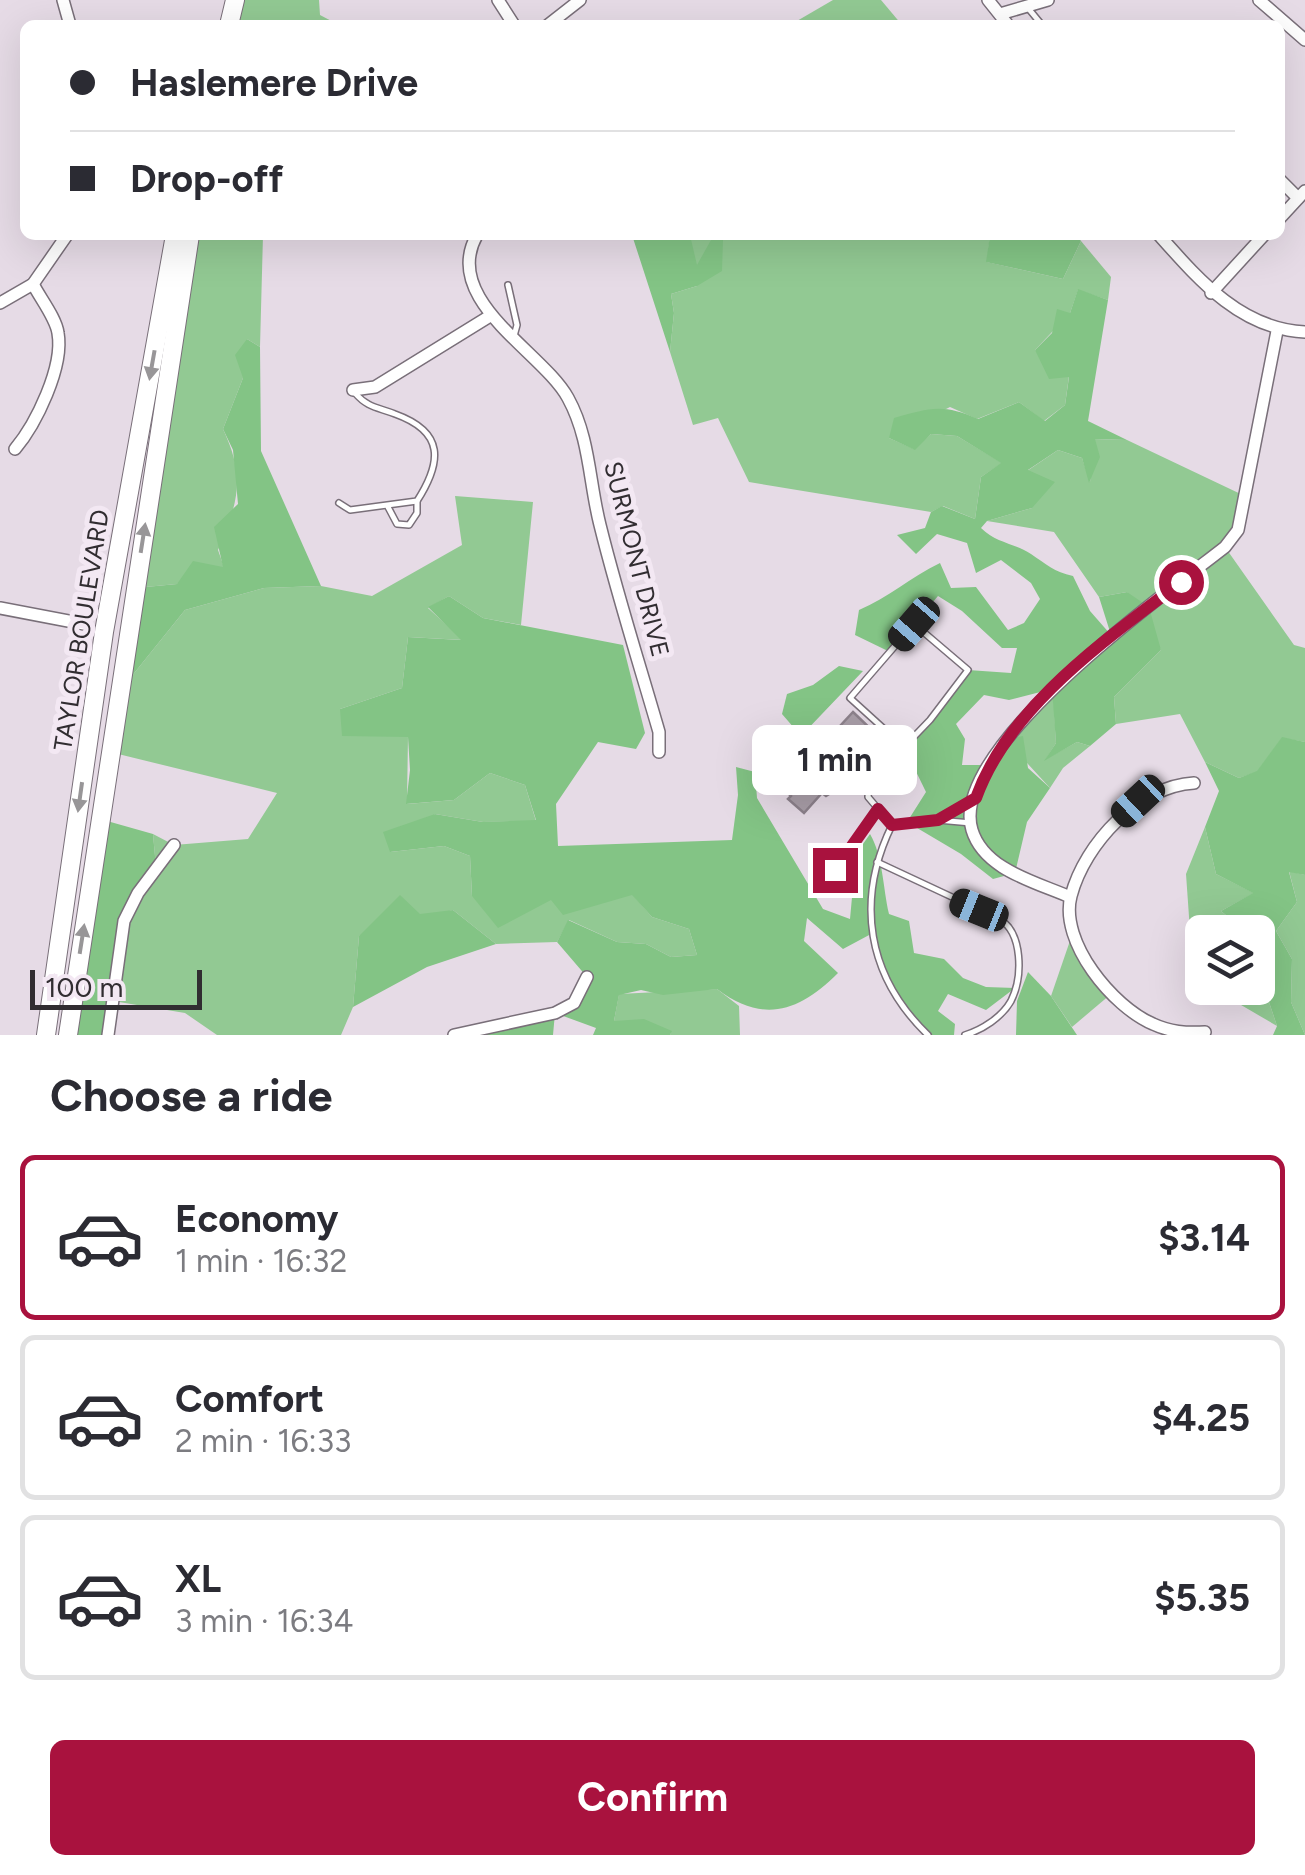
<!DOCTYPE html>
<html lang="en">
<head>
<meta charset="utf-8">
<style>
  :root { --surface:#fff; --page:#f2f2f3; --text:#2b2b33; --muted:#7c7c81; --line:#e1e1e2; --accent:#a9123e }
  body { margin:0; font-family:Figtree,sans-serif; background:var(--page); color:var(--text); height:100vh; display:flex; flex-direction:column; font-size:38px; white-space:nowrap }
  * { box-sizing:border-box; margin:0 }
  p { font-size:32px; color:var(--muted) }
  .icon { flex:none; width:55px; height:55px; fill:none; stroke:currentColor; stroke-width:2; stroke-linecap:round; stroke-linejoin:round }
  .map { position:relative; height:1035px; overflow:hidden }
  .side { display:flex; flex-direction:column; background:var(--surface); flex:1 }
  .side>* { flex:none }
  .guide { position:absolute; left:20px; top:20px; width:1265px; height:220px; border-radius:15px; box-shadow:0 10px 40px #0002; display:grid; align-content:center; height:220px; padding:0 50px; background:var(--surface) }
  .buttons { position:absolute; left:1185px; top:915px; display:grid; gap:20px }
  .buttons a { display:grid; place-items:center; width:90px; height:90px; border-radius:15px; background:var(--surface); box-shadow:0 10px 40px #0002; font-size:50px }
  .scale { position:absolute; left:30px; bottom:25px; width:172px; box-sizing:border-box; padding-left:10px; border:5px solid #312d31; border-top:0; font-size:28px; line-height:35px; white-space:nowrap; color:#312d31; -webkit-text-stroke:8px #f3e8f3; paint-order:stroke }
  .end { position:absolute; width:45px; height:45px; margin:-22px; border:12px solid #a9123e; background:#fff; box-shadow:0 0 0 5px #fff }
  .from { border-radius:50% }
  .bubble { position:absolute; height:70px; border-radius:15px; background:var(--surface); box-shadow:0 10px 40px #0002; font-size:32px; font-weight:700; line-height:70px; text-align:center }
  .car { position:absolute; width:30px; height:60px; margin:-30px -15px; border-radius:12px; box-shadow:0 0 8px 2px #0007; background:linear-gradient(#222 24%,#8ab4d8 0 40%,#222 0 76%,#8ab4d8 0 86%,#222 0) }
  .guide b { display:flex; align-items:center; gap:35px; height:95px; font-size:38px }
  .guide b+b { border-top:2px solid var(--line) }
  .guide i { width:25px; height:25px; background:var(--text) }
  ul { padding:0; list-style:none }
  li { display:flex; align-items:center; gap:30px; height:165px; margin:0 20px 15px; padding:0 30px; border:5px solid var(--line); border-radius:15px }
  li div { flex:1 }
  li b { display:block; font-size:38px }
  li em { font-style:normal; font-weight:700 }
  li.current { border-color:var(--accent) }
  li>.icon { width:90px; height:90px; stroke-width:1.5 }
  h2 { padding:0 50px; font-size:45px; line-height:120px }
  .cta { display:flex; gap:20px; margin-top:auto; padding:20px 50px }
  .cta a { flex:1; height:115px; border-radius:15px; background:var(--accent); color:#fff; font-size:40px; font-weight:700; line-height:115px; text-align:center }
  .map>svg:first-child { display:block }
</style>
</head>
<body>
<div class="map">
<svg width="1305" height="1035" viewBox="0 0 1305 1035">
  <rect width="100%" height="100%" fill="#e6dbe6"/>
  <g fill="#92c993">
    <polygon points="235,0 319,0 320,15 339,25 229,25"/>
    <polygon points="833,0 881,0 902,25 790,25"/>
    <path d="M 190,235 L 263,235 L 260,347 L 247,339 L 243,378 L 223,429 C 246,478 238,503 218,550 L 224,567 L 177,584 L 135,588 Z"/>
    <polygon points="690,235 990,235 987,262 1063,279 1081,241 1111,277 1108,300 1078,290 1070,313 1035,350 1069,376 1065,405 1044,421 1019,402 977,419 950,407 889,438 914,449 931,434 957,436 1002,463 981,477 975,519 943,506 931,512 749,482 718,418 693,425 670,352 674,313 671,294 697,286"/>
    <polygon points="1094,439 1127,440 1247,497 1225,547 1294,645 1305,648 1305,742 1282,738 1257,772 1239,778 1205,762 1180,714 1116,724 1114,697 1161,650 1127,592 1099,597 1054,532 987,521 1032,508 1027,471 1058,450 1082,458 1090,482"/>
    <polygon points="455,496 533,502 521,625 483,618 449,596 428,608 463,640 408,637 402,688 340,709 408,736 407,804 454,800 490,773 525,785 536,821 483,822 435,814 390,852 444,846 470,856 472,896 604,901 632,894 652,917 689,929 697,955 671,957 646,944 617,942 569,920 557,942 496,944 453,910 359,936 353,1007 341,1035 217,1035 185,1013 113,1001 124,921 156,867 153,834 174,845 248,839 277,793 110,752 119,692 185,610 264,588 321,586 372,596 462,545"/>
    <polygon points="1053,689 1056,743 1046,759 1077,742 1090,746 1063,768 1050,788 1005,739"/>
    <polygon points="1205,827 1216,874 1254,893 1221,911 1246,932 1202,932 1202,962 1191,945 1186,874"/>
    <polygon points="1289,871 1305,875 1305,1035 1291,1002 1292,959 1276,931 1297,902"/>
    <polygon points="1073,932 1111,994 1072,1027 1051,996"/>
    <polygon points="1258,969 1277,1026 1224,995 1219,988 1258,988"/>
    <polygon points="717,989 739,1006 740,1035 670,1035 671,1032 614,1021 619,994"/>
  </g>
  <g fill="#83c485">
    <polygon points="632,235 690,235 697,265 711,240 723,240 722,271 697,286 671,294 674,313 670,352"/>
    <polygon points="990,235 1076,235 1081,241 1063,279 986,262"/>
    <path d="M 1078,289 L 1108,300 L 1088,421 L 1127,440 L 1095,439 L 1100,457 L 1089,483 L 1082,458 L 1058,450 L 1028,470 L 1055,482 L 1032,508 L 987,521 L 981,528 C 996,543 1014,543 1031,554 C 1046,564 1054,572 1073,576 L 1090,611 L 1111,635 L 1099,597 L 1127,592 L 1149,607 L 1161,650 L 1114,697 L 1116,724 L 1090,746 L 1077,742 L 1044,761 L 1056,743 L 1052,689 L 1009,700 L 984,695 L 956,724 L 965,739 L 962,765 L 988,765 L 1005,739 L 1023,736 L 1028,768 L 1050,788 L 1027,822 L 1015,873 L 993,879 L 961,854 L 907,822 L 926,792 L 904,747 L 930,719 L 968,670 L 1011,673 L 1017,648 L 1002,648 L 962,611 L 938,596 L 890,652 L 855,635 L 859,610 C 888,598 911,577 940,563 L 951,588 L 976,587 L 1008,630 L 1024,623 L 1040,599 L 1031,583 L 1001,560 L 976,573 L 967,543 L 937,534 L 916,554 L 897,535 L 925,528 L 931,512 L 942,506 L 975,519 L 981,477 L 1001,463 L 957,436 L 931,434 L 915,450 L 889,438 L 894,418 C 929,408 943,403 978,419 L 1019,402 L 1045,421 L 1065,405 L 1069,377 L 1049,379 L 1035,350 L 1052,333 L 1057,309 L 1070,313 Z"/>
    <polygon points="247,339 260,347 261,451 321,586 264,588 185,610 119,692 135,588 177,584 193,561 223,567 214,527 238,504 233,450 223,429 243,378 235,355"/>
    <path d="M 449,596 L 483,618 L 623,645 L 645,733 L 636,749 L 598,742 L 556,804 L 558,846 L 732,840 L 738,795 L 736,767 L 755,772 L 757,798 L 823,909 L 850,919 L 856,854 L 870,834 C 883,856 883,888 889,914 L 909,921 L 914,953 L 944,959 L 963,978 L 986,987 L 1015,988 L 986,1010 L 948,994 L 938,1011 L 955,1024 L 954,1035 L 928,1035 L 882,974 L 871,934 L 843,949 L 807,918 L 804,941 L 838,973 C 799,1012 763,1024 717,989 L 663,995 L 641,990 L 619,995 L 614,1021 L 644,1019 L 672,1031 L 670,1035 L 593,1035 L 596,1028 L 555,1013 L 553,1035 L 454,1035 L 574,1003 L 587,977 L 557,942 L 568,920 L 617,942 L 646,944 L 671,957 L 697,955 L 689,929 L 652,917 L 632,895 L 563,915 L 551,900 L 498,928 L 472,896 L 470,856 L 444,846 L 390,852 L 383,832 L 435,814 L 483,822 L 536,820 L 525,785 L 490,773 L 454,800 L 406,804 L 410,770 L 408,737 L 342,736 L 340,709 L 402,688 L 408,637 L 461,640 L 428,607 Z"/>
    <polygon points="839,666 863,671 801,736 782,714 787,694 813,685"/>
    <polygon points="1282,737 1305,742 1305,875 1289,872 1297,902 1276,931 1292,959 1291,1002 1305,1035 1273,1035 1277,1026 1258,969 1258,932 1246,932 1221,911 1253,893 1216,874 1205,827 1219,791 1205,762 1239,778 1257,771"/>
    <polygon points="100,819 153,834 156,867 124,921 108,1035 68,1035"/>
    <polygon points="400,895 420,914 453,910 496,944 427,967 353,1007 359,936"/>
    <polygon points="1028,972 1051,996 1077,1035 1016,1035 1017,1001"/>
  </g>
  <polygon fill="#a99ea8" stroke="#8d828c" stroke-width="2.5" points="853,712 876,734 845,768 851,773 837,789 826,796 822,793 804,813 788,799 791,796 787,792 792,786 788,782"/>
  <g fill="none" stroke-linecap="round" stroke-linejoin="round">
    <g stroke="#796f79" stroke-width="8">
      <g id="service">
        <polyline points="1028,8 1042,25"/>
        <polyline points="508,285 517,325 514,336"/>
        <path d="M 339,503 L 350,510 L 417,501 C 442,462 445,432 395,414 C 377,407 368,408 355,393"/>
        <polyline points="388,507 397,524 409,525 417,513 417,501"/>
        <polygon points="914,624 968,670 930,720 904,747 850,698"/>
        <polyline points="940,818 970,801"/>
        <polyline points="892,825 868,797 869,783 904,747"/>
        <path d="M 877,862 L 999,919 C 1023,932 1023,977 1011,1001 C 1002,1017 982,1030 965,1035"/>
        <polyline points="835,870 878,809"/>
        <path d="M 928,1035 C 867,976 855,901 892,825 L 938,820 L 971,823"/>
      </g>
    </g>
    <g stroke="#796f79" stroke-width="14">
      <g id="minor">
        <polyline points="63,0 70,25"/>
        <polyline points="498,0 514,25"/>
        <polyline points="988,0 1008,25"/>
        <polyline points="1259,0 1305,40"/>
        <polyline points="1000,14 1048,0"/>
        <polyline points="548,25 580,0"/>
        <polyline points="1280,180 1298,198"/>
        <polyline points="1280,218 1305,191"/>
        <path d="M 477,235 C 440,300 543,352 568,398 C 590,438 589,482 600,525 C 617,594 639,663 659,732 L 659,752"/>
        <path d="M 1159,235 C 1199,280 1241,329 1305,332"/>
        <polyline points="1211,293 1264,235"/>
        <polyline points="0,303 33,284 67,235"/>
        <polyline points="353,390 375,387 490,316"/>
        <path d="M 15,449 C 36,424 64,367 58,333 C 56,318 40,298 33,284"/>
        <polyline points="0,608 84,624"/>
        <path d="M 1194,783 C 1139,786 1085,843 1071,896 C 1059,942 1113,1007 1153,1024 C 1170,1032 1186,1033 1205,1032"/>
        <path d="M 1070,897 C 1036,882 984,870 972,830 C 947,749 1168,592 1225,547 L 1238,530 L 1277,331"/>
        <polyline points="108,1035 124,921 138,893 174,845"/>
        <polyline points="454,1035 555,1013 574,1003 587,977"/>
      </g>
    </g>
    <g stroke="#796f79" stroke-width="20">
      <g id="primary">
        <polyline points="229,25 235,0"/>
        <polyline points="46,1035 104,632 175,235"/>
        <polyline points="68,1035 190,235"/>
      </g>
    </g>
    <use href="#service" stroke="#fff" stroke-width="5"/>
    <use href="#minor" stroke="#fff" stroke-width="11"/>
    <use href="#primary" stroke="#fff" stroke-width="18"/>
  </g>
  <defs><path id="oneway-solid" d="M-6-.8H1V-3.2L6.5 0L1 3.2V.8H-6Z" transform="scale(2.5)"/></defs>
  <g fill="#989698">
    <use href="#oneway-solid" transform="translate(152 365) rotate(100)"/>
    <use href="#oneway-solid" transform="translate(143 538) rotate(-81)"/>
    <use href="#oneway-solid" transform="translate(80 797) rotate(98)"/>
    <use href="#oneway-solid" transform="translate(82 939) rotate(-81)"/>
  </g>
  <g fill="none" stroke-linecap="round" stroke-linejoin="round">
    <path stroke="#a9123e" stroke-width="12" d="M 835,870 L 878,809 L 892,825 L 938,820 L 976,798 C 1009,706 1106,640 1181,582"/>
  </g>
  <g text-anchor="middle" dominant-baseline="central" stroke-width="10" stroke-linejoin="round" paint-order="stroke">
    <g font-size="25" fill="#312d31" stroke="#f3e8f3">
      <text transform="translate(637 559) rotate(76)">SURMONT DRIVE</text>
      <text transform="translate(81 630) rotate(-81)">TAYLOR BOULEVARD</text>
    </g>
  </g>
</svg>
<div class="buttons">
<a><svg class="icon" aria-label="layers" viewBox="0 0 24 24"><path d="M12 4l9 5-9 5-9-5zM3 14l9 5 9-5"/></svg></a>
</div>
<div class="scale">100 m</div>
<i class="end from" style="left:1181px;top:582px"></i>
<i class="end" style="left:835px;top:870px"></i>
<div class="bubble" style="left:752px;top:725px;width:165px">1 min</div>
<i class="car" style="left:914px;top:624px;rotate:221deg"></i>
<i class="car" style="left:1138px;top:801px;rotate:227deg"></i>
<i class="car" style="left:979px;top:910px;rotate:292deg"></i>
<div class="guide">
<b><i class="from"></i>Haslemere Drive</b>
<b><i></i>Drop-off</b>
</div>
</div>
<section class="side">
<h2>Choose a ride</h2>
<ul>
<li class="current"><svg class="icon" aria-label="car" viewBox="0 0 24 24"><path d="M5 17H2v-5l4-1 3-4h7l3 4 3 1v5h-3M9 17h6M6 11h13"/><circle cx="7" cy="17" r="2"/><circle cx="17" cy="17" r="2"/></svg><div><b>Economy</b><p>1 min · 16:32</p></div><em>$3.14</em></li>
<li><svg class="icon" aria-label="car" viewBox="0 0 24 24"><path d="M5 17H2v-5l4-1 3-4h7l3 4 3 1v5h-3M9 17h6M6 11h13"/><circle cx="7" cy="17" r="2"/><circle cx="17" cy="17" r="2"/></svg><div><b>Comfort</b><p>2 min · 16:33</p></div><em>$4.25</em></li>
<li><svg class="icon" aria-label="car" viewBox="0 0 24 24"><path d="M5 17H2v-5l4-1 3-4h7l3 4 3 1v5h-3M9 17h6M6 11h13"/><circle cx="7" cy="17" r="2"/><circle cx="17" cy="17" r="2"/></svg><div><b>XL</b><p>3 min · 16:34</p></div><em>$5.35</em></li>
</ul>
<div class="cta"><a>Confirm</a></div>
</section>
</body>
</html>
